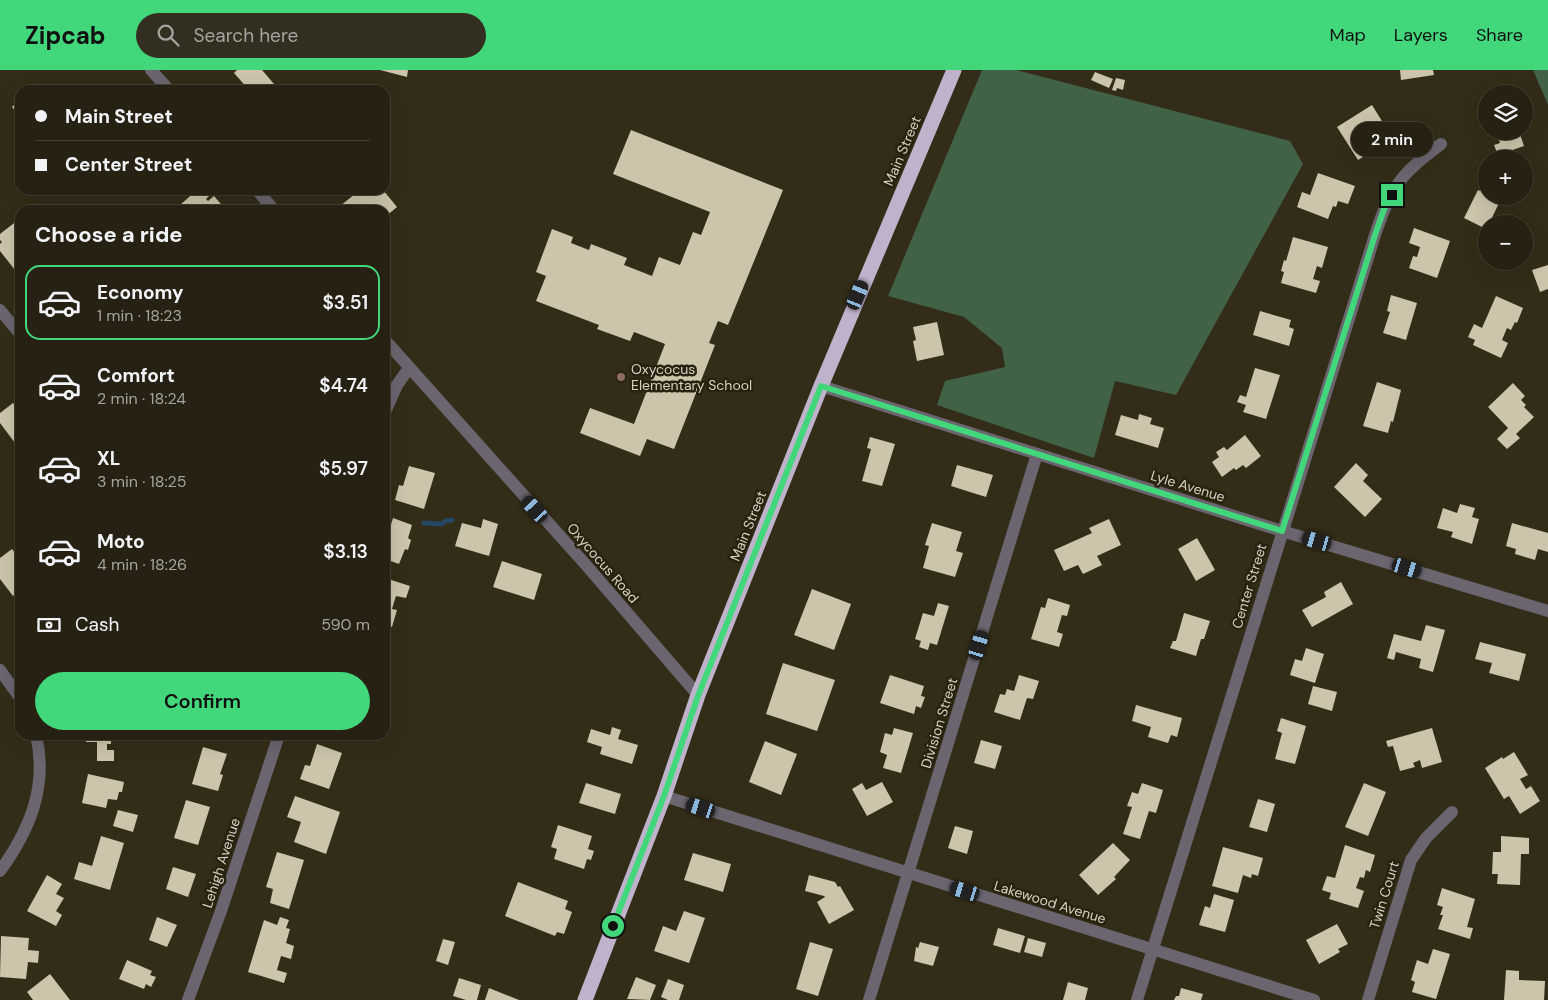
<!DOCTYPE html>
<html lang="en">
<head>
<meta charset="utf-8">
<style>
  :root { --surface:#262112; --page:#322e20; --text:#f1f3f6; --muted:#a4a39f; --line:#423e32; --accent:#42d77b }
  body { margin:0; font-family:"DM Sans",sans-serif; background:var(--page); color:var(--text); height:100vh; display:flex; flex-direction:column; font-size:19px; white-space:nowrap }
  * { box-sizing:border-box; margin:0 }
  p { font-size:16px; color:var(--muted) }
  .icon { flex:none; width:28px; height:28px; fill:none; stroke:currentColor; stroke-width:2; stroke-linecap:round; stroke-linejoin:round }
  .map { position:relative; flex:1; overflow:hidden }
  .sheet { position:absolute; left:15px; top:135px; width:375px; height:535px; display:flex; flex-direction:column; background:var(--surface); border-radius:15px; box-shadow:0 5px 20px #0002,0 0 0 1px var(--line) }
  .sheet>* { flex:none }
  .banner { position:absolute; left:15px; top:15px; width:375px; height:110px; border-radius:15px; box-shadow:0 5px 20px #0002,0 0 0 1px var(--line); display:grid; align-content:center; height:110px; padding:0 20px; background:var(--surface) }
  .tools { position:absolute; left:1478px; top:15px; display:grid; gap:10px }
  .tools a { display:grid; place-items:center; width:55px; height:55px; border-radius:50%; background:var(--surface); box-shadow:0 5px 20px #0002,0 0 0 1px var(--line); font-size:25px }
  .end { position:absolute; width:22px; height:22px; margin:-11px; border:6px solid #42d77b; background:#111; box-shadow:0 0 0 2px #111 }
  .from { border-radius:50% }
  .bubble { position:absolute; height:35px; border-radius:18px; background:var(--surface); box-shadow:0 5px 20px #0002,0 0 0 1px var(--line); font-size:16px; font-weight:600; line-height:35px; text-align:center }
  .car { position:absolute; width:15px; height:30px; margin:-15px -8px; border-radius:6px; box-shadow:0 0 4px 1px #0007; background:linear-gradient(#222 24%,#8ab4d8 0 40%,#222 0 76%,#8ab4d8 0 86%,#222 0) }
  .banner b { display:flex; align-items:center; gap:18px; height:48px; font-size:19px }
  .banner b+b { border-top:1px solid var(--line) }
  .banner i { width:12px; height:12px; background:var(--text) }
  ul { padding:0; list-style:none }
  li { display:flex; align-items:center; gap:15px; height:75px; margin:0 10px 8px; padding:0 10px; border:2px solid transparent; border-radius:15px }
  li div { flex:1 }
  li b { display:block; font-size:19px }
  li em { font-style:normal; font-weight:600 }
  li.active { border-color:var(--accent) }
  li>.icon { width:45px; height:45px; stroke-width:1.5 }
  h2 { padding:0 20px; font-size:22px; line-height:60px }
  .pay { display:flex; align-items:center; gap:12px; height:55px; padding:0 20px; font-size:19px }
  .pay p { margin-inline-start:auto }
  .primary-button { display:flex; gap:10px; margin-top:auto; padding:10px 20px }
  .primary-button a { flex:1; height:58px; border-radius:30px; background:var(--accent); color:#111; font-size:20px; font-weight:600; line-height:58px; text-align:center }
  header { display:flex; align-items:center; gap:30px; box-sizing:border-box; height:70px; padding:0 25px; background:var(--accent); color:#111 }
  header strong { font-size:24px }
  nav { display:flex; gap:28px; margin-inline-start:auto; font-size:18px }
  .search { width:350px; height:45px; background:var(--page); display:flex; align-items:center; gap:12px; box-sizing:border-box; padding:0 18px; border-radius:28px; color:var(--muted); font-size:19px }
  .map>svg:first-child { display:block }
</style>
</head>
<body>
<header>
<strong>Zipcab</strong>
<div class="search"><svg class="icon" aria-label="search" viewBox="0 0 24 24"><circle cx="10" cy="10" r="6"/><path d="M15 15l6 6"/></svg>Search here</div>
<nav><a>Map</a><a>Layers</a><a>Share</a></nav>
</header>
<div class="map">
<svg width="1548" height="930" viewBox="0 0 1548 930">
  <rect width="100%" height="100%" fill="#332c18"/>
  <g fill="#416247">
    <polygon points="982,0 1016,0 1290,71 1303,94 1176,325 1115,311 1094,388 937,335 945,311 1005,297 1002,278 964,247 888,226"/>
    <polygon points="1533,0 1548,0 1548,35"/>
  </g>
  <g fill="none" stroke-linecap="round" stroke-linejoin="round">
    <polyline stroke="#264760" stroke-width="5" points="424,453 442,454 445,451 452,450"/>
  </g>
  <g fill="#ccc4ab">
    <polygon points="237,0 262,0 274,14 267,20 249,20 234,3"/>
    <polygon points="380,0 408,0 407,7"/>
    <polygon points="1400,0 1433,0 1434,5 1401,10"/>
    <polygon points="1095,2 1113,9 1109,18 1091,10"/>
    <polygon points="1116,8 1125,10 1123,20 1117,18 1116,21 1112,20"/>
    <polygon points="20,29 20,46 12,37"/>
    <polygon points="1372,35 1385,56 1365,68 1373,81 1358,90 1337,57"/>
    <polygon points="631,60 783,120 728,255 718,251 709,273 715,275 674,379 647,369 640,386 580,363 590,338 634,354 665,274 634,262 630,271 597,259 599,255 536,231 546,206 536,202 552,159 573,167 571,173 589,180 591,174 627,188 624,195 652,206 659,187 680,195 693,162 701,165 710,142 613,104"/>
    <polygon points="1494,61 1519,61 1524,76 1498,85 1494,75 1500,73 1497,64 1495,64"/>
    <polygon points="1318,103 1355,116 1348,134 1338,131 1336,137 1333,136 1328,149 1297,137 1302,122 1310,125"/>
    <polygon points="1486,110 1486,126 1507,126 1503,135 1499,133 1489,154 1486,154 1486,159 1464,148 1478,120 1480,121"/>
    <polygon points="197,120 204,120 209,126 206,129 208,131 214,126 226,140 184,140 180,135"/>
    <polygon points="360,120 383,120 397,137 385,147 385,140 335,140"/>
    <polygon points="18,150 20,153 20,196 15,200 0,181 0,174 2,172 0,170 0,164"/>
    <polygon points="1414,158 1450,171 1437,208 1409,198 1413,186 1417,187 1420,177 1409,173"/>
    <polygon points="1293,167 1328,177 1322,198 1317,196 1313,209 1320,211 1316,223 1281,213 1284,202 1281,201 1284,190 1286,191"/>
    <polygon points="1548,195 1548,219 1540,222 1532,200"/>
    <polygon points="1391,225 1417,233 1406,270 1383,263 1390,242 1387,241"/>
    <polygon points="1496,226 1523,238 1517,253 1515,252 1511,260 1507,258 1502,270 1508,273 1501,288 1473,275 1475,270 1468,267 1474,254 1482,258"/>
    <polygon points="1260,241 1291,250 1289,257 1294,259 1289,276 1253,265"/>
    <polygon points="937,252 944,285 917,291 913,271 916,270 913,257"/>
    <polygon points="1255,298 1280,305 1266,349 1243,342 1246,335 1237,332 1240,325 1246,327"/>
    <polygon points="1377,312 1401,320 1393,352 1391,351 1388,363 1363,356"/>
    <polygon points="1513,313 1525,326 1521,330 1526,335 1524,337 1534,347 1516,364 1520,368 1507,379 1497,369 1508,358 1488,337"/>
    <polygon points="13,333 20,341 20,375 18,377 0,353 0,343"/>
    <polygon points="1139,344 1152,348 1150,354 1164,358 1158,378 1115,365 1121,345 1138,350"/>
    <polygon points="1245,365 1261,386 1246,398 1243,395 1236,400 1234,398 1222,407 1212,392 1219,387 1216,382 1224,377 1227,380"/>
    <polygon points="870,367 895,374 882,416 862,411 871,379 867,378"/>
    <polygon points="1356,393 1368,405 1363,411 1382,429 1365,447 1334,417"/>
    <polygon points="957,395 993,405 986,427 951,416"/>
    <polygon points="409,396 435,403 424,439 395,430 399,415 403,416"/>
    <polygon points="1460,434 1475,438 1472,447 1479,449 1472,474 1451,467 1453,462 1437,458 1443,438 1457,443"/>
    <polygon points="393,448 412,455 408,468 411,470 408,480 405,479 399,494 385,489 385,460 389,461"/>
    <polygon points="483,449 498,454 489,486 455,476 462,453 481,458"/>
    <polygon points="1109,449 1121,475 1097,486 1102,495 1083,504 1078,495 1064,501 1054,480 1092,463 1089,458"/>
    <polygon points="932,453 962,462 956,481 963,483 955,507 923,498 929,476 925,475"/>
    <polygon points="1512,453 1548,463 1548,482 1538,479 1535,490 1515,484 1516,479 1506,476"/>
    <polygon points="1197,468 1215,500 1196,511 1178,479"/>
    <polygon points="12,479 20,490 20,521 13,526 0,509 0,488"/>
    <polygon points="502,491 542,504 534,530 493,517"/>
    <polygon points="385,508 410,516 406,528 396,526 392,539 397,540 392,557 385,555"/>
    <polygon points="1341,512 1353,534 1312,557 1302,540 1326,527 1324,522"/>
    <polygon points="812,519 851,534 834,580 794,565"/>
    <polygon points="1048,528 1070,535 1067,546 1062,545 1057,562 1063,564 1059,577 1031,569 1041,537 1045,538"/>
    <polygon points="938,533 949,536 937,575 930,573 928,580 919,577 921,571 915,569 923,543 934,546"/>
    <polygon points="1184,543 1210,551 1204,569 1201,569 1196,586 1170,578 1173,571 1176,571"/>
    <polygon points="1426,555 1445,560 1433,602 1419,598 1421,589 1396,582 1394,590 1387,588 1394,564 1421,571"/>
    <polygon points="1480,572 1526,584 1519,611 1489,603 1492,593 1475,589"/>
    <polygon points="1306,578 1324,584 1315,613 1290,605 1295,589 1302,591"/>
    <polygon points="783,593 835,610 817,661 766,644"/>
    <polygon points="890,605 924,616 921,626 925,627 921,638 916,636 914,644 880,633"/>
    <polygon points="1019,605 1039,611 1033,629 1027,628 1020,650 994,642 1000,624 1005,625 1007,619 1014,621"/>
    <polygon points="1313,616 1337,622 1332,641 1308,634"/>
    <polygon points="1136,635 1182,648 1177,667 1171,665 1168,673 1148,667 1151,657 1132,651"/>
    <polygon points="1281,648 1306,656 1295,694 1275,689 1282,663 1277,661"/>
    <polygon points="612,657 621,660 618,669 638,675 632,694 600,684 602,677 587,672 591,659 610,665"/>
    <polygon points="894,658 913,663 901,703 883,698 887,685 880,682 885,663 892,665"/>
    <polygon points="1432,658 1442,692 1422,698 1420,690 1413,693 1415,697 1400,701 1393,676 1388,677 1386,671"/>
    <polygon points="86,665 111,665 111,674 107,674 107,680 114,680 114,691 97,691 97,672 86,672"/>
    <polygon points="981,670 1002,676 995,699 974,693"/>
    <polygon points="765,671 797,684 781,725 749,712"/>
    <polygon points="317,674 342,683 329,719 300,709 305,695 310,696"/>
    <polygon points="203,677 227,684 220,704 223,705 218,721 192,714"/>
    <polygon points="1514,682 1528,705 1520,709 1526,719 1531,716 1540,731 1520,744 1509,726 1504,729 1485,698 1502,687 1503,689"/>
    <polygon points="88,704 124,712 122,722 119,722 117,730 108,729 106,738 82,733"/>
    <polygon points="882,712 893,732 867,746 852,719 862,713 866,720"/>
    <polygon points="586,713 621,724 615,744 579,733"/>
    <polygon points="1142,713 1163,720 1156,743 1149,741 1140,769 1123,764 1132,737 1127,736 1132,722 1138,724"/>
    <polygon points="1364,713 1386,722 1368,766 1345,757"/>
    <polygon points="295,726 340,742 326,784 294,772 301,752 287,747"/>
    <polygon points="1258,729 1275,734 1267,762 1249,757"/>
    <polygon points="186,730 210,737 198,775 174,768"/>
    <polygon points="118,740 138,745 133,762 113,756"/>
    <polygon points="558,755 592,766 588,779 594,781 591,790 587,789 584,799 554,789 557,779 551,777"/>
    <polygon points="955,756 973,761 967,784 948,778"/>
    <polygon points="101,766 124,773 110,820 74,809 79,792 92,796"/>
    <polygon points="1501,766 1529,768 1529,784 1521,784 1520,815 1497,814 1498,804 1492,804 1493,782 1501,782"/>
    <polygon points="1113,773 1130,790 1114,807 1116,809 1098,825 1079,805"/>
    <polygon points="1345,775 1375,785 1370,802 1366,800 1364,808 1360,807 1356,818 1364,821 1358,838 1329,829 1331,823 1322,820 1327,806 1335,808"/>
    <polygon points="1223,777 1263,788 1258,806 1252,804 1251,808 1243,805 1238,823 1212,816"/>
    <polygon points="277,782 304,790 289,839 270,833 273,819 266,817"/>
    <polygon points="693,783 731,794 723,822 684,810"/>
    <polygon points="173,797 196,804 188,827 166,819"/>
    <polygon points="47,805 62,814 56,824 64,828 56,841 62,845 56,856 27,841"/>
    <polygon points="809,805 835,812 838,817 840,816 854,840 829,854 817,832 825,827 824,826 805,821"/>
    <polygon points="518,812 568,831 565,839 572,842 564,864 557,862 555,866 505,846"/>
    <polygon points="1442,818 1475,829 1467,857 1473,858 1470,869 1438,859 1443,845 1440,845 1443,837 1437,835"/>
    <polygon points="1214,824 1234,830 1225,862 1199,855 1205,836 1210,838"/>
    <polygon points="684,841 705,848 689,893 654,881 663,856 676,861"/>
    <polygon points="157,847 177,855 167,877 149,870"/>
    <polygon points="280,847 289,850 286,858 290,859 286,873 294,876 291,889 281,886 277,900 287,903 284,913 248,902 264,850 277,855"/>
    <polygon points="1337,854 1348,874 1338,879 1340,882 1319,894 1306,870"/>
    <polygon points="998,858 1025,866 1020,883 993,875"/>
    <polygon points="1,866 29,868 28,880 39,881 38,893 28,892 26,909 0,907"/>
    <polygon points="1028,868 1046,873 1042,887 1024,882"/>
    <polygon points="443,869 455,872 448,895 436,891"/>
    <polygon points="810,872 833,879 818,926 796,919"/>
    <polygon points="920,872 939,877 933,896 914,891 916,877 918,878"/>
    <polygon points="1433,879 1450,884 1436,929 1412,922 1415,912 1411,910 1417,890 1428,894"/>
    <polygon points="127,890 152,901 150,905 156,907 151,917 146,914 144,919 119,909"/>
    <polygon points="1506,900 1519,901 1519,910 1545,911 1544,930 1504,930"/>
    <polygon points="50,904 70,930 33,930 27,922"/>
    <polygon points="636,907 656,915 650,930 627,929"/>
    <polygon points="459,908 481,915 477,930 466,930 453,926"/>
    <polygon points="668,909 684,915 679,930 668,930 661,927"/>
    <polygon points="1068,912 1088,918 1085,930 1063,930"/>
    <polygon points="489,918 519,930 485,930"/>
    <polygon points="1181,918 1203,924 1201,930 1174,930 1176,926 1179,926"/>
  </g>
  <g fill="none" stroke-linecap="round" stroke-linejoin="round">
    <g stroke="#6a656f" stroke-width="12">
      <polyline points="151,0 169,20"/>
      <polyline points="257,120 274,140"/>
      <polyline points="0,240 20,264"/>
      <polyline points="385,270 586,495 698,625"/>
      <polyline points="821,316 1282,461 1548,541"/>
      <polyline points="385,342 397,315 409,298"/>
      <polyline points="0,600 20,628"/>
      <polyline points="664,726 1314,930"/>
      <path d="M 0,801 C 30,760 48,716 36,665"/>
      <polyline points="188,930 221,841 279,665"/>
      <polyline points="869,930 1037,384"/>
      <path d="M 1137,930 L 1375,165 C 1381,147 1388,127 1400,111 C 1410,97 1427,85 1441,74"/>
      <polyline points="1368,930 1411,790 1426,768 1452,742"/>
    </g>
    <polyline stroke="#beb3ca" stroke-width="15" points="585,930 664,726 698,625 821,316 954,0"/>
  </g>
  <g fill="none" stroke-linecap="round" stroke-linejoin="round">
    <polyline stroke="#42d77b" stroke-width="6" points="613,856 664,726 698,626 821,316 1282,461 1375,165 1384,139 1392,125"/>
  </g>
  <circle fill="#8d6e63" stroke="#29220f" stroke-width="2" cx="621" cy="307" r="5"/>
  <g text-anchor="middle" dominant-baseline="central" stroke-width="5" stroke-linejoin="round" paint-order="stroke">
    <g font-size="14" fill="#d5d1c5" stroke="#29220f">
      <text transform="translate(902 81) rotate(-67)">Main Street</text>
      <text transform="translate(1188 416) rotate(17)">Lyle Avenue</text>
      <text transform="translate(748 456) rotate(-68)">Main Street</text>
      <text transform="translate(603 493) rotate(49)">Oxycocus Road</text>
      <text transform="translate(1249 516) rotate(-73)">Center Street</text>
      <text transform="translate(939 653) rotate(-73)">Division Street</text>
      <text transform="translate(221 793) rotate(-72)">Lehigh Avenue</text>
      <text transform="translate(1384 825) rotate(-73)">Twin Court</text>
      <text transform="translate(1050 832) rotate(17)">Lakewood Avenue</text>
    </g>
    <g font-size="14" fill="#d5d1c5" stroke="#29220f" text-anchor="start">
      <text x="631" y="299">Oxycocus<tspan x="631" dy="16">Elementary School</tspan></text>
    </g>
  </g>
</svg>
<div class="tools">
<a><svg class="icon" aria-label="layers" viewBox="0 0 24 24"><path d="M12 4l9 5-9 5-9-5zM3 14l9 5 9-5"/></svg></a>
<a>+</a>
<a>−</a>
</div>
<i class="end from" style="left:613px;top:856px"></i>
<i class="end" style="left:1392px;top:125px"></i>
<div class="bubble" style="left:1351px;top:52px;width:82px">2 min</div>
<i class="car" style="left:858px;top:225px;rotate:23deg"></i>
<i class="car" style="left:535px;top:439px;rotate:318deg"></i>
<i class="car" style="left:1317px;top:471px;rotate:286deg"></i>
<i class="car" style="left:1407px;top:498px;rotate:107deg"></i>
<i class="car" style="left:979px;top:575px;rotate:17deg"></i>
<i class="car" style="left:701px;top:738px;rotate:288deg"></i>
<i class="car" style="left:965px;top:821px;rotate:287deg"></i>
<div class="banner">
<b><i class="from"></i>Main Street</b>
<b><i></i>Center Street</b>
</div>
<section class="sheet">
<h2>Choose a ride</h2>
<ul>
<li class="active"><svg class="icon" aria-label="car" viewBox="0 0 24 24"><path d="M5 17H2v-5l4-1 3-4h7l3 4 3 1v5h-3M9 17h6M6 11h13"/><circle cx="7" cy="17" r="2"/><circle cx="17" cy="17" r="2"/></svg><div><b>Economy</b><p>1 min · 18:23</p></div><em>$3.51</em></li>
<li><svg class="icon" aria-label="car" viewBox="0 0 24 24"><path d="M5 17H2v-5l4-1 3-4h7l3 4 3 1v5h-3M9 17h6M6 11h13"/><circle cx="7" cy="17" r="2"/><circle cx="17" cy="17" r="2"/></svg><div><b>Comfort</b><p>2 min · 18:24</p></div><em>$4.74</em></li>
<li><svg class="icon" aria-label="car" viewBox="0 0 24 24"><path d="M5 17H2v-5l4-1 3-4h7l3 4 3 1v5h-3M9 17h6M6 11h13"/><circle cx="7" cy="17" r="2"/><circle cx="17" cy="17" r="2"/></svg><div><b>XL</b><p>3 min · 18:25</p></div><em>$5.97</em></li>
<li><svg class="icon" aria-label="car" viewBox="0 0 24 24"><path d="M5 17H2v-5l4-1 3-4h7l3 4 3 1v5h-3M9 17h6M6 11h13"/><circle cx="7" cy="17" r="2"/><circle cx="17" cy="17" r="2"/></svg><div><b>Moto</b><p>4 min · 18:26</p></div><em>$3.13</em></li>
</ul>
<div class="pay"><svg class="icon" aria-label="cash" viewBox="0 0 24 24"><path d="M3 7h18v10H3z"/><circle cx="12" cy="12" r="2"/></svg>Cash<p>590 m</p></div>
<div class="primary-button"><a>Confirm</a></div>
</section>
</div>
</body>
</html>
